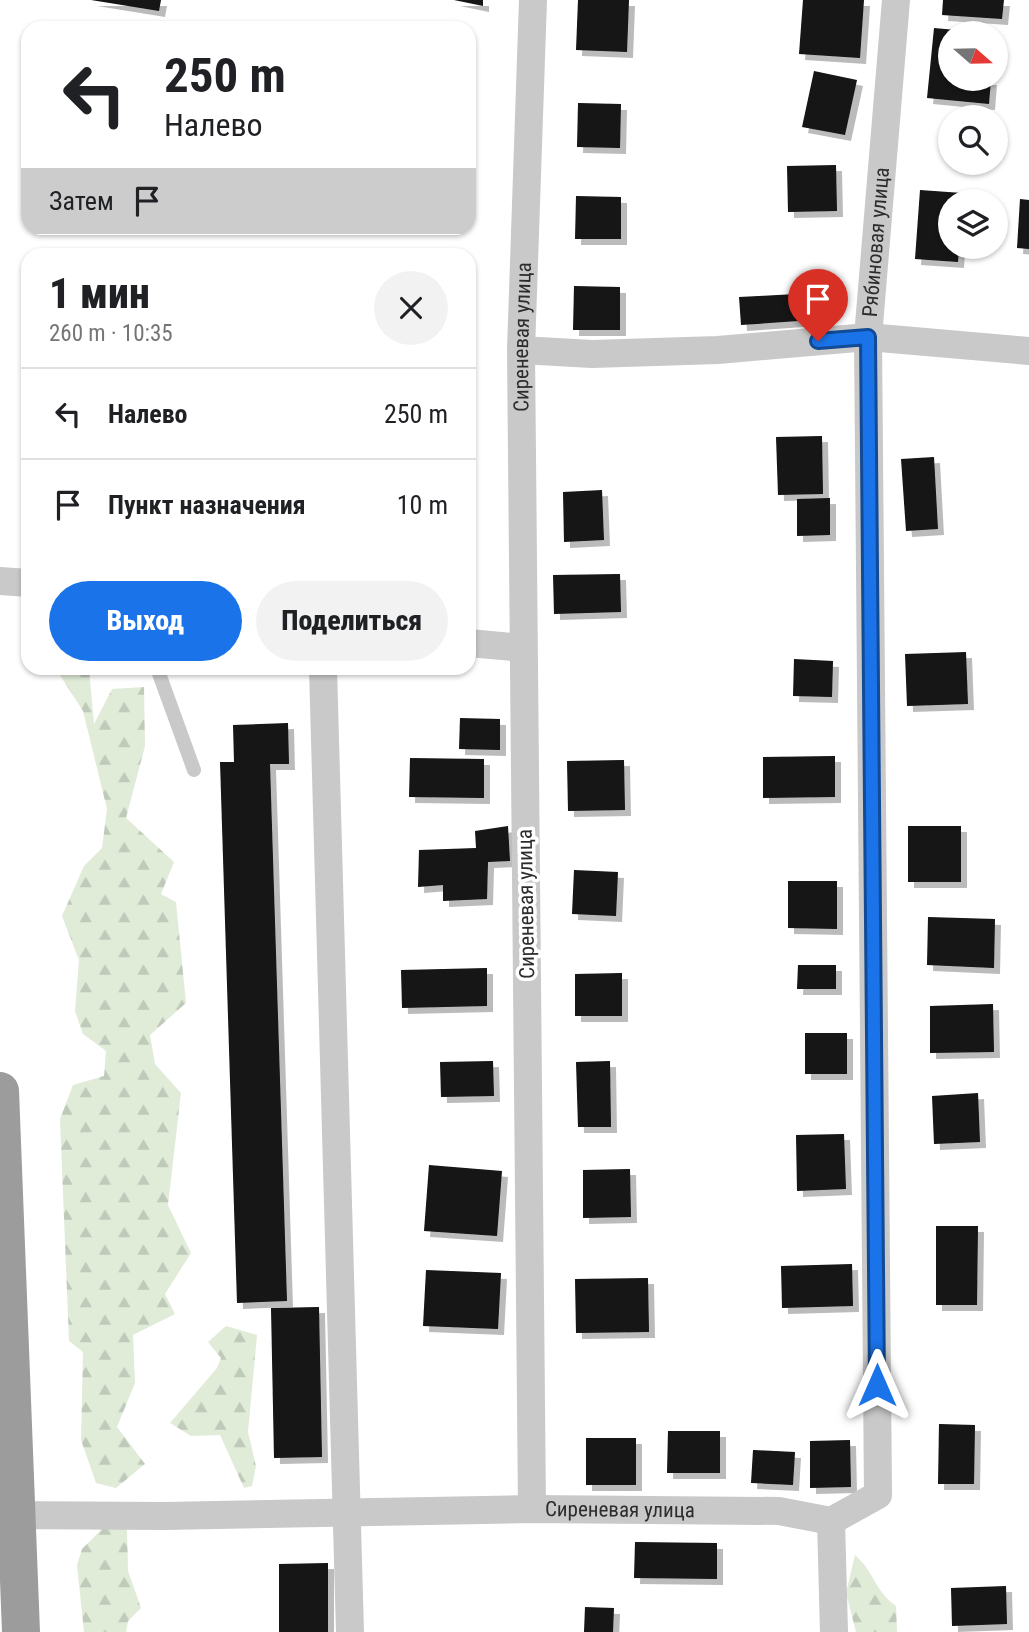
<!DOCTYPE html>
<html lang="ru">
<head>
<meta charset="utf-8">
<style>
	:root { --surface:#fff; --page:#f2f2f2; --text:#202124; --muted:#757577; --line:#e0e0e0; --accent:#1a73e8 }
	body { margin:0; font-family:"Roboto Condensed",sans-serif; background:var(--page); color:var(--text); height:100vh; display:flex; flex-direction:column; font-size:26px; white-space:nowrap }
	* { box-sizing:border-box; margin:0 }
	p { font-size:23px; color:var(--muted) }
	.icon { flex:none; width:38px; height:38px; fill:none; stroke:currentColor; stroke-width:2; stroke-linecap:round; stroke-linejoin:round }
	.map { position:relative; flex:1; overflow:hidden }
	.drawer { position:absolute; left:21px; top:248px; width:455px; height:427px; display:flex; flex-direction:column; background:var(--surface); border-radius:21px; box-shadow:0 2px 5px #0004 }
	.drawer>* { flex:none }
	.banner { position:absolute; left:21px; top:21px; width:455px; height:214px; border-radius:21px; box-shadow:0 2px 5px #0004; background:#fff; color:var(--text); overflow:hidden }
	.needle { width:46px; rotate:110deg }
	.tools { position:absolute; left:938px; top:21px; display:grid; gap:14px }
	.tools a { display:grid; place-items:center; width:70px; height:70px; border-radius:50%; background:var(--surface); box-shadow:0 2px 5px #0004; font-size:35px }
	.pin { position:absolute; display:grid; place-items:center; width:60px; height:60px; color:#fff; margin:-72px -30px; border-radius:50% 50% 50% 0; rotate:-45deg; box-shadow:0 0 7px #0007 }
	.pin .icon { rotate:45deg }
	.me { position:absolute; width:77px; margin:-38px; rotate:0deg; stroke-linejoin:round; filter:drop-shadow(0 0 5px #0008) }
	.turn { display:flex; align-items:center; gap:24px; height:147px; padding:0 28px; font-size:32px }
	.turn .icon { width:91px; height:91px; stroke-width:2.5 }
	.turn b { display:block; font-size:49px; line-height:60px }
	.then { display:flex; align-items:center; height:66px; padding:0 28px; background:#0003; gap:14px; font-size:26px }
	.round { display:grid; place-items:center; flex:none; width:74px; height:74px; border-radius:37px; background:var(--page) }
	.summary { display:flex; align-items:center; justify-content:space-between; height:119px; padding:0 28px }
	h1 { font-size:42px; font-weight:800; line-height:52px }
	.cta { display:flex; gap:14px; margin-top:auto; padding:14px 28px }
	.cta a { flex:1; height:80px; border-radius:42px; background:var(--accent); color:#fff; font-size:28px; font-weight:800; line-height:80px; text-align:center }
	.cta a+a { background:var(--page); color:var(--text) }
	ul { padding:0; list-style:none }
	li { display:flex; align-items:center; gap:21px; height:91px; padding:0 28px; border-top:2px solid var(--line) }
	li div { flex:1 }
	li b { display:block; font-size:26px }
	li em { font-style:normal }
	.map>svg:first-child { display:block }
	.forest { fill:url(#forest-firs) }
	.building { fill:#131313; filter:url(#shadow) }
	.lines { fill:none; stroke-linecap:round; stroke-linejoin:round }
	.service { stroke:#c9c9c9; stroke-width:14 }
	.minor { stroke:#c9c9c9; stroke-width:28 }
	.trunk { stroke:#9c9c9c; stroke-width:38 }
	.route-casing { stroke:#114b97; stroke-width:18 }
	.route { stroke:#1a73e8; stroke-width:12 }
	.labels { text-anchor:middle; stroke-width:7; stroke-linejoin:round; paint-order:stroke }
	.street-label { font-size:21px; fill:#2c2c2c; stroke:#fff }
</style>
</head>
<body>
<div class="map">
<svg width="1029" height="1632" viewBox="0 0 1029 1632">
	<defs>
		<pattern id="forest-firs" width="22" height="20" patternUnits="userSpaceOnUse" patternTransform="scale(1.75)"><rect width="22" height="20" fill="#e0ebd8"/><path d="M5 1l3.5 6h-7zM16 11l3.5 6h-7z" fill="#c0caba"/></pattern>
		<filter id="shadow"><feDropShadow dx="6" dy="6" stdDeviation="0" flood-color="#0004"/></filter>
	</defs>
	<rect width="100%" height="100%" fill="#fff"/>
	<path class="forest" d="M56,669H89L94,724L112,689L144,687L145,746L126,818L174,862L161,894L176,902L186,1003L150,1035L155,1064L181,1093L168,1205L191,1253L165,1294L175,1314L133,1335L135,1383L117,1427L145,1464L116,1488L96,1483L81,1440L83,1352L69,1341L60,1119L73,1085L104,1076L106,1051L83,1034L75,1011L79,960L62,916L84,866L102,848L107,809L83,711Z
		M226,1326L257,1335L248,1432L256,1466L252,1486L244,1488L220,1435L191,1436L170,1423L217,1368L221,1358L208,1342Z
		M108,1523L127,1528L128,1571L141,1608L128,1621L126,1632H84L77,1565L82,1549Z
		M855,1555C875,1573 874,1590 896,1606L897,1632H856L846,1593Z"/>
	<path class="building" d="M91,0H161L159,11Z
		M454,0H483V6Z
		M578,0H629L627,52L576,50Z
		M803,0H864L860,58L799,54Z
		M943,0H1004L1002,19L942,15Z
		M934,28L967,31L950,33V79H991L989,104L927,98Z
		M814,71L857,80L845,135L802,127Z
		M578,103L621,104L620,148L577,147Z
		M836,165L837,211L788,212L787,166Z
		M920,190L962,193V201H950V247H959L958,262L915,259Z
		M576,196L621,197V239H575Z
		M1020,199L1029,200V249L1017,248Z
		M574,286L620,287V330H573Z
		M796,294L798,321L741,325L739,297Z
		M822,436L823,494L778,495L776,437Z
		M934,457L938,529L906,531L901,459Z
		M602,490L604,540L564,542L563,492Z
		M830,498V535L797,536V499Z
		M620,574L621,612L554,614L553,575Z
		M966,652L968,704L907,706L905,654Z
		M794,659L833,661L832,697L793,696Z
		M460,718L500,719V750L459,749Z
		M288,723L289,764H270L287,1301L237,1303L220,762H234L233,725Z
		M835,756V797L763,798V757Z
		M410,758L484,759V798L409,797Z
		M624,760L625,810L568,811L567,761Z
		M508,826L510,861L488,862L487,899L443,901V885L418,887L419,850L476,848L475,831Z
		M908,826H961V882H908Z
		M574,870L618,872L616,916L572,914Z
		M788,881H837V929L788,928Z
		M928,917L995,919L994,968L927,965Z
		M798,965H836V989H797Z
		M487,968V1006L402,1008L401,970Z
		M622,973V1016H575V974Z
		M993,1004L994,1052L930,1053V1006Z
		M805,1033H847V1074H805Z
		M493,1061L494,1096L441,1097L440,1062Z
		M610,1061L611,1127H578L576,1062Z
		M978,1093L980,1142L934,1144L932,1096Z
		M844,1134L846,1189L797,1191L796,1135Z
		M429,1165L502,1171L497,1236L424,1231Z
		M630,1169L631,1217L583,1218V1170Z
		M936,1226H978L977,1305H936Z
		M852,1264L853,1306L782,1308L781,1266Z
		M426,1270L501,1273L498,1329L423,1326Z
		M648,1278L649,1332L576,1333L575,1279Z
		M319,1307L322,1457L274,1458L271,1308Z
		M939,1424L975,1425L974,1484H938Z
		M668,1431H720V1473H667Z
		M586,1438H636V1485H586Z
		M850,1440L851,1487L810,1488V1441Z
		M753,1450L795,1452L793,1485L751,1483Z
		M635,1542L717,1543V1579L634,1578Z
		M328,1563V1632H279V1564Z
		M1006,1586L1007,1624L952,1626L951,1588Z
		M585,1607L614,1608L613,1632H584Z"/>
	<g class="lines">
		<path class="service" d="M157,668L194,770"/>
		<g class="minor">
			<path d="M521,350L592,354L718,350L868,337L1029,351"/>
			<path d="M0,581L28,583"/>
			<path d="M469,643L523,648"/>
			<path d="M323,668L350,1632"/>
			<path id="s1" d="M532,1509L521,350L533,0"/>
			<path id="s2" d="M0,1515L165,1516L532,1509L779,1511L831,1521"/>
			<path id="s3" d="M831,1521L878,1495L868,337L896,0"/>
			<path d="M831,1521L834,1632"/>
		</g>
		<path class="trunk" d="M0,1091L21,1632"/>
	</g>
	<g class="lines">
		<g class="route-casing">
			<path id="route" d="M818,341L868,337L877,1385"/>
		</g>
		<use href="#route" class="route"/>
	</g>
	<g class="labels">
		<g class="street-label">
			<text dy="7" stroke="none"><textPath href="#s3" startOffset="1307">Рябиновая улица</textPath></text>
			<text dy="7" stroke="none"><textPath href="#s1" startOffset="1172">Сиреневая улица</textPath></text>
			<text transform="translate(526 904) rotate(-91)" y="7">Сиреневая улица</text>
			<text dy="7" stroke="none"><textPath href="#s2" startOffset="620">Сиреневая улица</textPath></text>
		</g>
	</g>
</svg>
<div class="tools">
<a><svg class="needle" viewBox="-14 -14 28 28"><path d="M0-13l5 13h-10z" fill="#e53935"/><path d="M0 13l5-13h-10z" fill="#757577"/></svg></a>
<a><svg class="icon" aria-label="search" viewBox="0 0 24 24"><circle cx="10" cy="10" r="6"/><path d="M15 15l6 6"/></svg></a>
<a><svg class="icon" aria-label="layers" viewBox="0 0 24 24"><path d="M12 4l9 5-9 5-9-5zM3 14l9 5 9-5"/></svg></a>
</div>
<div class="pin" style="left:818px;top:341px;background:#d93025"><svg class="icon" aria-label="arrive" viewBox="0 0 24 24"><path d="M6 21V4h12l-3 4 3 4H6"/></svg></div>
<svg class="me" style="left:877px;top:1385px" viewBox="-20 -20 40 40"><path d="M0-17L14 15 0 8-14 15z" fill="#1a73e8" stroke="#fff" stroke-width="4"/></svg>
<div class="banner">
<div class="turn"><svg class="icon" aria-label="left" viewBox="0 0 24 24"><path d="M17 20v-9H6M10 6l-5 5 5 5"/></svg><div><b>250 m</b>Налево</div></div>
<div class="then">Затем<svg class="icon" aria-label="arrive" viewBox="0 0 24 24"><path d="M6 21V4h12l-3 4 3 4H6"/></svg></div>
</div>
<section class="drawer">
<div class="summary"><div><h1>1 мин</h1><p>260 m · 10:35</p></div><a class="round"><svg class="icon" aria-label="close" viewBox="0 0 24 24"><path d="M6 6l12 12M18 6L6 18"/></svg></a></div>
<ul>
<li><svg class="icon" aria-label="left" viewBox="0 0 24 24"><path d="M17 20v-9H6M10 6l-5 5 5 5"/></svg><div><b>Налево</b></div><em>250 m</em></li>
<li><svg class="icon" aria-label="arrive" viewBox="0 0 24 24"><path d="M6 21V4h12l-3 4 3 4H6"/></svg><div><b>Пункт назначения</b></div><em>10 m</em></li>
</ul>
<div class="cta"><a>Выход</a><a>Поделиться</a></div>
</section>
</div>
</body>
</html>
